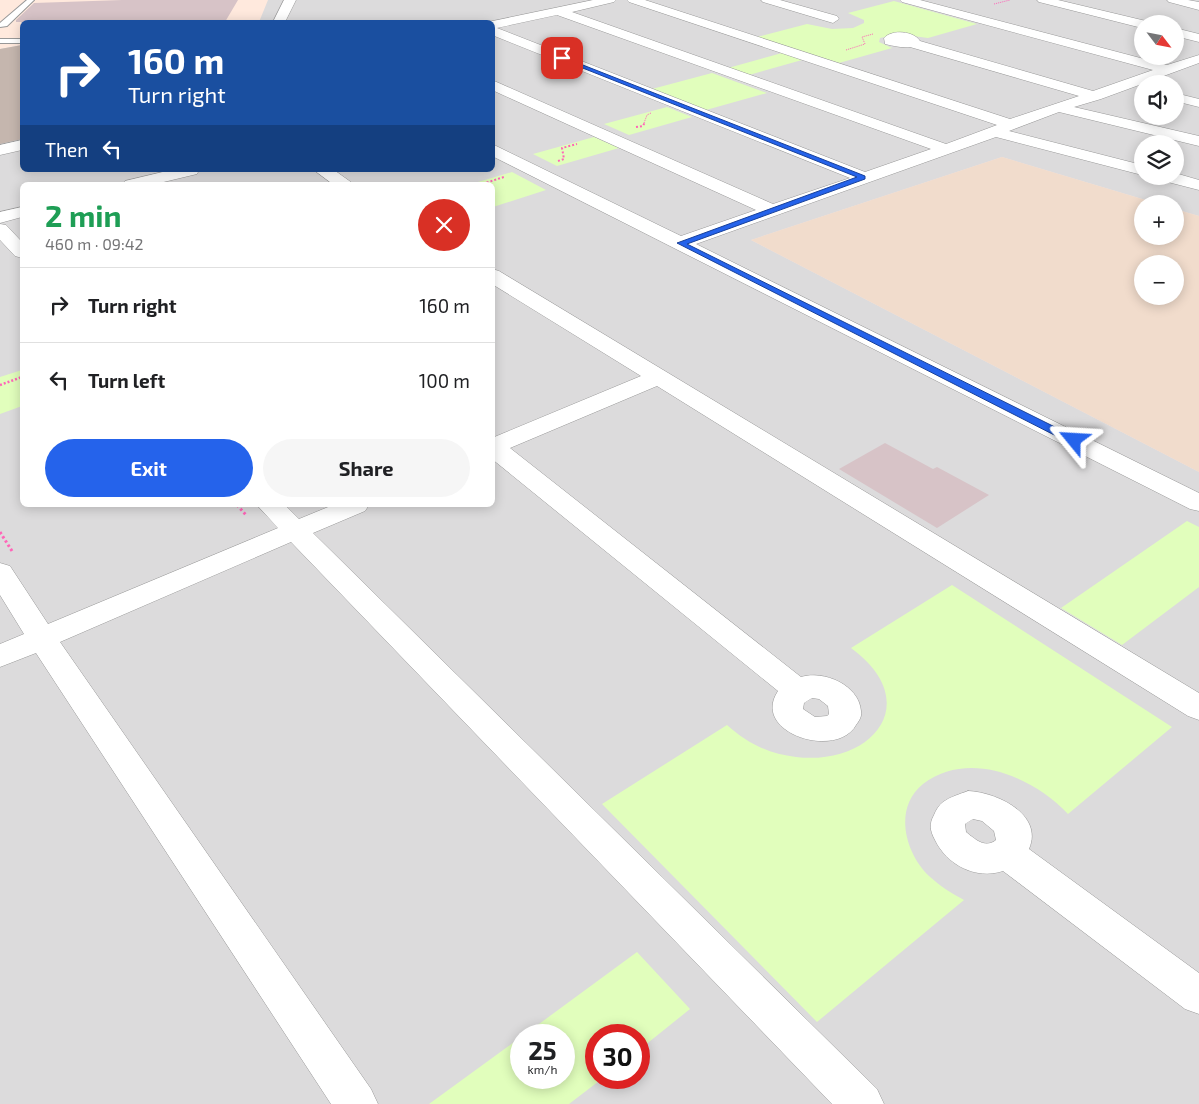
<!DOCTYPE html>
<html lang="en">
<head>
<meta charset="utf-8">
<style>
	:root { --surface:#fff; --page:#f6f6f6; --text:#202124; --muted:#757577; --line:#e0e0e0; --accent:#2563eb }
	body { margin:0; font-family:"Exo 2",sans-serif; background:var(--page); color:var(--text); height:100vh; display:flex; flex-direction:column; font-size:19px; white-space:nowrap }
	* { box-sizing:border-box; margin:0 }
	p { font-size:16px; color:var(--muted) }
	.icon { flex:none; width:28px; height:28px; fill:none; stroke:currentColor; stroke-width:2; stroke-linecap:round; stroke-linejoin:round }
	.map { position:relative; flex:1; overflow:hidden }
	.details { position:absolute; left:20px; top:182px; width:475px; height:325px; display:flex; flex-direction:column; background:var(--surface); border-radius:8px; box-shadow:0 2px 12px #0003 }
	.details>* { flex:none }
	.top-card { position:absolute; left:20px; top:20px; width:475px; height:152px; border-radius:8px; box-shadow:0 2px 12px #0003; background:#1a4fa0; color:#fff; overflow:hidden }
	.needle { width:32px; rotate:122deg }
	.tools { position:absolute; left:1134px; top:15px; display:grid; gap:10px }
	.tools a { display:grid; place-items:center; width:50px; height:50px; border-radius:50%; background:var(--surface); box-shadow:0 2px 12px #0003; font-size:25px }
	.speed { position:absolute; left:510px; top:1024px; display:flex; gap:10px; font-size:25px; font-weight:700; text-align:center }
	.speed>* { display:grid; place-content:center; width:65px; height:65px; border-radius:50%; background:var(--surface); box-shadow:0 2px 12px #0003; line-height:1 }
	.speed small { font-size:12px; font-weight:400 }
	.speed .limit { border:8px solid #d22; background:#fff; color:#111 }
	.pin { position:absolute; display:grid; place-items:center; width:42px; height:42px; color:#fff; margin:-21px; border-radius:10px; box-shadow:0 2px 8px #0006 }
	.me { position:absolute; width:55px; margin:-28px; rotate:297deg; stroke-linejoin:round; filter:drop-shadow(0 0 4px #0008) }
	.turn { display:flex; align-items:center; gap:18px; height:105px; padding:0 25px; font-size:22px }
	.turn .icon { width:65px; height:65px; stroke-width:2.5 }
	.turn b { display:block; font-size:35px; line-height:42px }
	.then { display:flex; align-items:center; height:48px; padding:0 25px; background:#0003; gap:10px; font-size:19px }
	.round { display:grid; place-items:center; flex:none; width:52px; height:52px; border-radius:26px; background:var(--page) }
	.headline { display:flex; align-items:center; justify-content:space-between; height:85px; padding:0 25px }
	h1 { font-size:30px; font-weight:700; line-height:38px; color:#1e9e55 }
	.button { display:flex; gap:10px; margin-top:auto; padding:10px 25px }
	.button a { flex:1; height:58px; border-radius:30px; background:var(--accent); color:#fff; font-size:20px; font-weight:700; line-height:58px; text-align:center }
	.button a+a { background:var(--page); color:var(--text) }
	ul { padding:0; list-style:none }
	li { display:flex; align-items:center; gap:15px; height:75px; padding:0 25px; border-top:1px solid var(--line) }
	li div { flex:1 }
	li b { display:block; font-size:19px }
	li em { font-style:normal }
	.map>svg:first-child { display:block }
	.residential { fill:#dcdbdc; fill-rule:evenodd }
	.education { fill:#ffe9dd }
	.construction { fill:#c5b6ae }
	.farmland { fill:#f1dccc; fill-rule:evenodd }
	.park { fill:#e1febc }
	.building { fill:#d7c3c7 }
	.lines { fill:none; stroke-linecap:round; stroke-linejoin:round }
	.lane-casing { stroke:#989898; stroke-width:2 }
	.street-casing { stroke:#989898; stroke-width:1 }
	.path-far3 { stroke:#ff65b8; stroke-width:1; stroke-dasharray:1 1; stroke-linecap:butt }
	.path-far2 { stroke:#ff65b8; stroke-width:2; stroke-dasharray:2 2; stroke-linecap:butt }
	.path-far1 { stroke:#ff65b8; stroke-width:2.5; stroke-dasharray:2 2; stroke-linecap:butt }
	.path { stroke:#ff65b8; stroke-width:3; stroke-dasharray:2.5 2.5; stroke-linecap:butt }
	.lane { fill:#fff; fill-rule:evenodd }
	.street { fill:#fff; fill-rule:evenodd }
	.route { fill:#2563eb; stroke:#184099 }
</style>
</head>
<body>
<div class="map">
<svg width="1199" height="1104" viewBox="0 0 1199 1104">
	<rect width="100%" height="100%" fill="#f0e3e3"/>
	<path class="residential" d="M0,0H1199V216L1175,209V204H1159L1002,157L751,240L1199,472V1104H0ZM22,22H492V170H22ZM1142,24H1175V56H1142ZM1142,84H1175V116H1142ZM1142,144H1175V176H1142ZM22,185H492V505H22ZM521,1035H564V1078H521ZM596,1035H639V1078H596Z"/>
	<path class="education" d="M0,0H268L259,22H22V45L0,49Z"/>
	<path class="construction" d="M22,45V139L0,144V49Z"/>
	<path class="farmland" d="M1002,157L1159,204H1142V236H1175V209L1199,216V472L751,240ZM1142,264H1175V296H1142Z"/>
	<path class="park" d="M894,1L977,24L928,38L898,34L880,38L879,42L892,48L839,63L757,37L807,24L832,29L853,28L864,23V20L848,13Z
		M782,53L802,60L749,75L728,68Z
		M712,73L767,93L706,110L652,89Z
		M667,107L692,117L629,135L604,124Z
		M594,137L619,148L557,166L533,154Z
		M512,172L546,190L493,207L492,185H468Z
		M22,370V406L0,414V377Z
		M1187,521L1199,527V587L1122,645L1061,608Z
		M952,585L1172,727L1068,814C1033,777 969,749 923,784C893,808 905,853 929,876C940,886 951,893 964,900L817,1022L602,804L727,725C747,743 769,754 796,757C871,766 926,703 851,648Z
		M637,952L690,1009L639,1050V1035H596V1078H603L569,1104H429L521,1037V1078H564V1035H524Z"/>
	<path class="building" d="M122,0H238L225,22H16V20L34,3Z
		M885,443L933,469L937,467L989,495L937,528L839,469Z"/>
	<g class="lines">
		<g class="lane-casing">
			<path id="lane" d="M27,0H34L7,26L0,27V23Z
				M0,39H22V43H0Z"/>
		</g>
		<g class="street-casing">
			<path id="street" d="M284,0H296L285,22H273Z
				M593,0H616L614,2L572,12L946,144L997,125L629,2L627,0H645L1010,119L1079,96L910,47C902,48 894,46 885,44L884,38C892,29 914,31 920,41L1093,91L1153,70L902,2L900,0H920L1167,65L1199,55V63L1101,99L1074,107L1199,136V146L1059,112L1009,131L1142,165V175L996,137L696,244L1199,493V511L1190,509L492,156V144L681,236L756,210L492,90V80L773,204L850,178L492,35V22H488ZM557,15L931,149L865,172L497,28Z
				M761,0H780L837,16L839,19L833,23L763,2Z
				M1037,0H1058L1146,21L1148,24H1142V28L1039,2Z
				M1167,0H1188L1199,2V10L1169,2Z
				M1175,28L1199,34V42L1175,36Z
				M1175,93L1199,99V107L1175,101Z
				M22,140V150L0,155V145Z
				M171,170H199L197,174L151,185H122L125,181Z
				M314,170H334L355,185H334Z
				M1175,173L1199,180V190L1160,180L1158,176H1175Z
				M22,207V217L0,223V212Z
				M0,224L6,225L22,242V258L15,256L0,240Z
				M492,269L499,271L1199,693V720L1188,716L657,386L510,448L801,677C824,670 859,685 861,711C862,717 859,721 856,725C837,760 750,733 778,691L492,459V438L641,376L492,284ZM812,698L819,699L828,706L829,714L827,716L815,717L803,709L804,703Z
				M257,505H285L299,519L333,505H369L365,511L313,533L877,1089L884,1104H832L291,542L60,642L371,1089L378,1104H331L36,653L0,667V644L24,634L0,595V563L10,566L48,624L278,528Z
				M968,791C996,792 1044,814 1029,849L1199,973V1014L1185,1009L1003,871C976,880 947,865 935,840C930,831 929,824 934,815C936,810 939,805 943,802C950,797 960,794 968,791ZM973,819L982,821L994,831L996,840C985,849 975,839 966,832L965,824Z"/>
		</g>
		<path class="path-far3" d="M994,4L1010,0
			M846,50L865,44L862,37L873,34
			M644,123L647,115L651,113"/>
		<path class="path-far2" d="M636,127L643,126L645,122
			M558,161L564,159L562,148L577,144
			M479,185L504,177"/>
		<path class="path-far1" d="M0,385L22,377"/>
		<path class="path" d="M237,505L246,515
			M0,532L12,551"/>
		<use href="#lane" class="lane"/>
		<use href="#street" class="street"/>
	</g>
	<path class="route" d="M560,56L865,176V179L687,244L1077,438V443H1070L677,243L857,177L560,59Z"/>
</svg>
<div class="tools">
<a><svg class="needle" viewBox="-14 -14 28 28"><path d="M0-13l5 13h-10z" fill="#e53935"/><path d="M0 13l5-13h-10z" fill="#757577"/></svg></a>
<a><svg class="icon" aria-label="sound" viewBox="0 0 24 24"><path d="M4 9h4l5-4v14l-5-4H4zM17 9q2 3 0 6"/></svg></a>
<a><svg class="icon" aria-label="layers" viewBox="0 0 24 24"><path d="M12 4l9 5-9 5-9-5zM3 14l9 5 9-5"/></svg></a>
<a>+</a>
<a>−</a>
</div>
<div class="speed"><div>25<small>km/h</small></div><div class="limit">30</div></div>
<div class="pin" style="left:562px;top:58px;background:#d93025"><svg class="icon" aria-label="arrive" viewBox="0 0 24 24"><path d="M6 21V4h12l-3 4 3 4H6"/></svg></div>
<svg class="me" style="left:1074px;top:440px" viewBox="-20 -20 40 40"><path d="M0-17L14 15 0 8-14 15z" fill="#2563eb" stroke="#fff" stroke-width="4"/></svg>
<div class="top-card">
<div class="turn"><svg class="icon" aria-label="right" viewBox="0 0 24 24"><path d="M7 20v-9h11M14 6l5 5-5 5"/></svg><div><b>160 m</b>Turn right</div></div>
<div class="then">Then<svg class="icon" aria-label="left" viewBox="0 0 24 24"><path d="M17 20v-9H6M10 6l-5 5 5 5"/></svg></div>
</div>
<section class="details">
<div class="headline"><div><h1>2 min</h1><p>460 m · 09:42</p></div><a class="round" style="background:#d93025;color:#fff"><svg class="icon" aria-label="close" viewBox="0 0 24 24"><path d="M6 6l12 12M18 6L6 18"/></svg></a></div>
<ul>
<li><svg class="icon" aria-label="right" viewBox="0 0 24 24"><path d="M7 20v-9h11M14 6l5 5-5 5"/></svg><div><b>Turn right</b></div><em>160 m</em></li>
<li><svg class="icon" aria-label="left" viewBox="0 0 24 24"><path d="M17 20v-9H6M10 6l-5 5 5 5"/></svg><div><b>Turn left</b></div><em>100 m</em></li>
</ul>
<div class="button"><a>Exit</a><a>Share</a></div>
</section>
</div>
</body>
</html>
